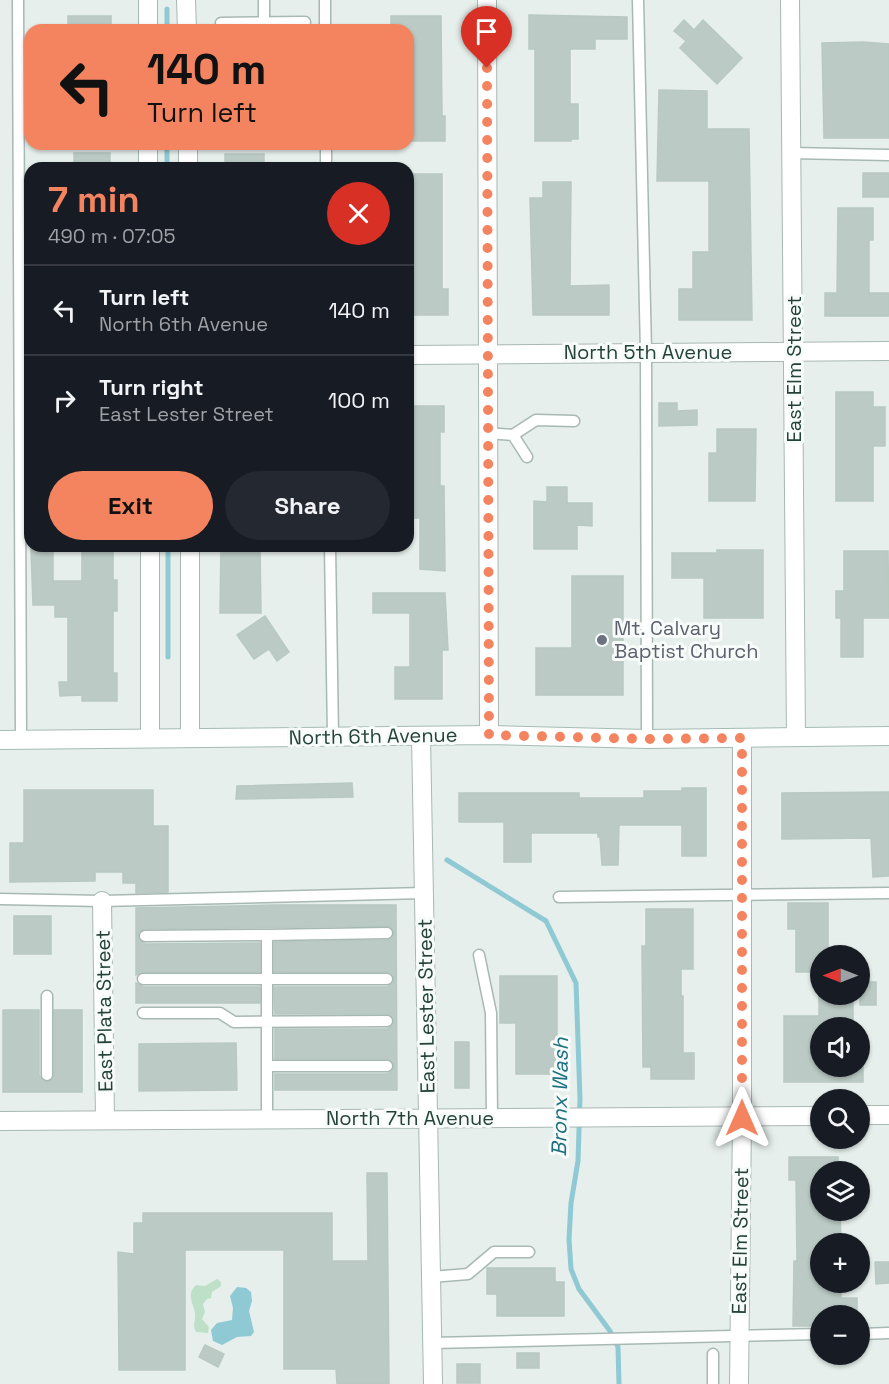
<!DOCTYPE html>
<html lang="en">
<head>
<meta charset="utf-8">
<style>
	:root { --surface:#171b24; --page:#242831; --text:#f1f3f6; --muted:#9ea1a6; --line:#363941; --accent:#f4845f }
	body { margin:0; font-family:"Space Grotesk",sans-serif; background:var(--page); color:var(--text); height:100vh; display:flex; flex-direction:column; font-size:22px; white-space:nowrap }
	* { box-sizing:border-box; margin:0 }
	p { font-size:20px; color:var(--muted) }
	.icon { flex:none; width:33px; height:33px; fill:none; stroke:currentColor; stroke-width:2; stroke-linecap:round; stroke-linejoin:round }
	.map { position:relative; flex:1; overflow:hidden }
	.panel { position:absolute; left:24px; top:162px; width:390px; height:390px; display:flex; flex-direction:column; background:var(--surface); border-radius:18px; box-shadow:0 2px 4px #0004 }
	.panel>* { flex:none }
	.top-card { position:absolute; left:24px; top:24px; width:390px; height:126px; border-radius:18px; box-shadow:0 2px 4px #0004; background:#f4845f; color:#111; overflow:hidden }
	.needle { width:39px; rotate:270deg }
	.fabs { position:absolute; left:810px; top:945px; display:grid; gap:12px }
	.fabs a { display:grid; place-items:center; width:60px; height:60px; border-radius:50%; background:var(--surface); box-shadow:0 2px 4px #0004; font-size:30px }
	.pin { position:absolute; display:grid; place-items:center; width:51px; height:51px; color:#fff; margin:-62px -26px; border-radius:50% 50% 50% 0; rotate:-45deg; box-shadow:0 0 6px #0007 }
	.pin .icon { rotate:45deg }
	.me { position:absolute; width:66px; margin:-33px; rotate:0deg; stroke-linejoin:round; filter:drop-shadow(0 0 4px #0008) }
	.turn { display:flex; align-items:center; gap:21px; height:126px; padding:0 24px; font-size:27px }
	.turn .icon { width:78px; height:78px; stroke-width:2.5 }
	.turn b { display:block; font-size:42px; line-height:51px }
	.round { display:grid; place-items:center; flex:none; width:63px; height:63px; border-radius:32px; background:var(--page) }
	.headline { display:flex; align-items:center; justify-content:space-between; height:102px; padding:0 24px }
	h1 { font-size:36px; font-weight:700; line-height:45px; color:var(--accent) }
	.cta { display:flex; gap:12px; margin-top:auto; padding:12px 24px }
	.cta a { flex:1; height:69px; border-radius:36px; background:var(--accent); color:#111; font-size:24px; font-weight:700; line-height:69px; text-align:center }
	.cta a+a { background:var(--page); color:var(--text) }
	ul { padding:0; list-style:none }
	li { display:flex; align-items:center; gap:18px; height:90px; padding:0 24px; border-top:2px solid var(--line) }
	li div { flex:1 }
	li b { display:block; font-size:22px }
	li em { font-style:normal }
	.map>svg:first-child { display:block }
	.green { fill:#bfe0c8 }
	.water { fill:#8ec9d4 }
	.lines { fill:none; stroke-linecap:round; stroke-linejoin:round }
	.stream { stroke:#8ec9d4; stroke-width:5 }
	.building { fill:#bbcac4; stroke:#b8c9c2; stroke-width:1.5 }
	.lane-casing { stroke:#a8b8b2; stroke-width:13 }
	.street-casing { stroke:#a8b8b2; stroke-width:20 }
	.secondary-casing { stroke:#a4bbb3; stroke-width:20 }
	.lane { stroke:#fff; stroke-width:10 }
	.street { stroke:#fff; stroke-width:18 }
	.secondary { stroke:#fff; stroke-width:18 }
	.route { stroke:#f4845f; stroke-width:10; stroke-dasharray:0 18 }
	.worship-dot { fill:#6b7280; stroke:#f7fbf9; stroke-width:2 }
	.labels { text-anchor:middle; stroke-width:6; stroke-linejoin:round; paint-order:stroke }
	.street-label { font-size:20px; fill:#24423a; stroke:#f7fbf9 }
	.worship-label { font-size:20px; fill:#5b616d; stroke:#f7fbf9; text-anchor:start }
	.water-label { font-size:21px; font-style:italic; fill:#1c6f80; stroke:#f7fbf9 }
</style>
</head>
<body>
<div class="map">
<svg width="889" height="1384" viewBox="0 0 889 1384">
	<rect width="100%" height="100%" fill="#e6efeb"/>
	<path class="green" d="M217,1279L221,1282V1286L212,1292L211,1298L207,1299L203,1304L205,1312L202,1319L209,1327L208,1333L196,1332C192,1325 196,1320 195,1313C193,1302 186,1294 196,1285L205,1286Z"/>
	<path class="water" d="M237,1287L246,1288L251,1292L252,1301L249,1311L254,1332L251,1336L237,1337L222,1345L213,1341L211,1330L217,1323L232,1320L233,1308L230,1296Z"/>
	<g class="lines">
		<path class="stream" d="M167,9V30
			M167,144V168
			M168,546V657
			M447,860L546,921L576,983L580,1099L578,1161L571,1203L569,1239L571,1269L579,1289L610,1331L618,1347L619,1384"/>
	</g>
	<path class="building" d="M529,15L627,17V39H595V49H570V104H578V139H571V141H535V49H529Z
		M68,16H111V30H68Z
		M391,16H441L442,116H445V141H408V30H391Z
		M684,20L694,30L703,20L742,58L717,84L680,48L686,41L674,31Z
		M863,42L889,44V138H824L822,43Z
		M659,90L707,91V129H749L752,320H679V289H693V252H709V181H657Z
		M74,153H110V168H74Z
		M225,154H264V168H225Z
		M863,173H889V197H863Z
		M408,174H442V289H448V315H411V272H408Z
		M543,182H571L570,286L609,285V315H533L530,198H543Z
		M838,208H873V240H869V293H889V316H825V293H837Z
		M836,392H873V407H885V446H873V501H836Z
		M659,403H677V411L697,410V425L659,426Z
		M408,406H444V432H440V486H444L445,571L420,569V518H408Z
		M717,429H756L755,501H709V453H717Z
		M547,487H567V503H592V526L577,525V549H534V501L547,502Z
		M82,546H113V580H117V611H113V673H117V701H82V695L60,696L59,682H68V617H55V605H33L31,549H53V581H82Z
		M221,546H260L261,613H220Z
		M717,550H763V618H704V578H672V553H717Z
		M844,551H888L889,618H863V657H841V618H836V591H844Z
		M572,576H623V695H536V648H572Z
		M373,593H445L448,650H442V699H395V667H410V613H373Z
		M265,616L289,652L277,661L269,649L254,659L237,635Z
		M352,783L353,797L236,799L237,786Z
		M682,788H706V856H682V825H619L618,865H602L600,837H598V833H531V862H504V822H459V793H579V798H644V791H682Z
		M24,790H153V826H168V892L136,893V883H123V872H95V881L10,882V843H24Z
		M889,792V876L873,877L871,838L782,839V793Z
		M788,903H828V956H820V972H796V929H788Z
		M275,905H396L397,1090H275V1074H387L391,1072L394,1067L393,1062L387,1059H275V1029H387L393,1025L394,1020L391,1015L387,1014H275L274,987H387L393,983L394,978L391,973L387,972H274V942L387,940L391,939L394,933L390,926L144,929L139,932L138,937L141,942L145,944L260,943V972H143L136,975V908Z
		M646,909H693V969H681V996H683V1053H694V1079H651V1067H643L642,946H646Z
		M14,916H51V954H14Z
		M500,976H557V1074H516V1023H500Z
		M860,982H876V1005H860Z
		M136,983L143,987H260V1003H136Z
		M819,994H853V1028H820V1066H863V1082H784V1016H819Z
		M3,1010H39V1075L43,1081L48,1082L53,1079L54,1075V1010H82V1092H3Z
		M455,1042H469V1088H455Z
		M236,1043L237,1090L139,1091V1044Z
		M789,1157H838V1172H820V1210H840L841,1244H820V1282H841V1298H857V1316H820V1326H793L794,1261H797L796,1180H789Z
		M367,1173H387L389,1384H337L336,1369H284V1250H185V1370H119L118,1252L134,1254V1223H143V1213H332V1261H368Z
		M875,1262H889V1283L876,1284Z
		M487,1268H555V1282H564V1316H497V1294H487Z
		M205,1345L224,1354L218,1367L199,1357Z
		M517,1353H539V1368H517Z
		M457,1364H480V1383H457Z"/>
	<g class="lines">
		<g class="lane-casing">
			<path id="lane" d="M18,0L21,740
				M264,0V22
				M325,0V30
				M638,0L646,352L647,739
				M221,23L305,22
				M326,144V168
				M791,153L889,155
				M487,433L513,435L527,457
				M513,435L536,420L574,421
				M330,546L333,736
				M559,897L889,893
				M0,899L102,901L424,893
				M267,935L387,933
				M145,936L267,935V1119
				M479,955L491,1013L492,1118
				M143,979H387
				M47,996V1075
				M143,1013H220L234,1022L387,1021
				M267,1066H387
				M431,1277L468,1274L494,1252H529
				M860,1334L889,1333
				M432,1343L820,1334
				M713,1354V1384"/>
		</g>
		<g class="street-casing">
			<path id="street" d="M148,0V30
				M186,0L187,30
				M487,0L489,735
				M790,0L796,737
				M148,144V168
				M188,144V168
				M408,355L889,351
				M150,546V738
				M190,546V738
				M421,736L433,1384
				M102,901L105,1120
				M860,1115H889
				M0,1121L820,1116
				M739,1384L742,1118V738"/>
		</g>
		<g class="secondary-casing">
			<path id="secondary" d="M0,740L489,735L647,739L889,736"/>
		</g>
		<use href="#lane" class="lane"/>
		<use href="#street" class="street"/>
		<use href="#secondary" class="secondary"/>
	</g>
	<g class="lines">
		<path class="route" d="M487,68L489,735L647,739L742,738V1118"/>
	</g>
	<circle class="worship-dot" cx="602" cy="640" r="6"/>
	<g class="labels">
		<g class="street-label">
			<text x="648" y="359">North 5th Avenue</text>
			<text transform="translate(794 369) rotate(-90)" y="7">East Elm Street</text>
			<text transform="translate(373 736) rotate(-1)" y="7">North 6th Avenue</text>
			<text transform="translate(426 1006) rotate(-91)" y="7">East Lester Street</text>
			<text transform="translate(104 1011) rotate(-91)" y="7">East Plata Street</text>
			<text x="410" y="1125">North 7th Avenue</text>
			<text transform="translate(740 1241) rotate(-89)" y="7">East Elm Street</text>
		</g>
		<g class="worship-label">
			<text x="614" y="635">Mt. Calvary<tspan x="614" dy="23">Baptist Church</tspan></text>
		</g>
		<g class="water-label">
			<text transform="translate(560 1097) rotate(-89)" y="7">Bronx Wash</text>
		</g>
	</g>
</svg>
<div class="fabs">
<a><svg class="needle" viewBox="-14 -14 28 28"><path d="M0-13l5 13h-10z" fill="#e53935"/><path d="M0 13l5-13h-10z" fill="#9ea1a6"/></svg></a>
<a><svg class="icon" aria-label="sound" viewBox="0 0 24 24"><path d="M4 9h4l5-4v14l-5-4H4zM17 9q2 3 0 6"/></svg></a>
<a><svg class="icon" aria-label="search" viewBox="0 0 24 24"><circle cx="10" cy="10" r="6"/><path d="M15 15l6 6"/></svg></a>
<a><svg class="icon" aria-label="layers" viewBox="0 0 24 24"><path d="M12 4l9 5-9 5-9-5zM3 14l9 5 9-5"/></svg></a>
<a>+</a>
<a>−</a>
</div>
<div class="pin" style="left:487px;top:68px;background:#d93025"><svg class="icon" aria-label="arrive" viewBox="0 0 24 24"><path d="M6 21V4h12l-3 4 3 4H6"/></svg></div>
<svg class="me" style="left:742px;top:1118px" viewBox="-20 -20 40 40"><path d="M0-17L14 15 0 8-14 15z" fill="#f4845f" stroke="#fff" stroke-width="4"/></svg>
<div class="top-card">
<div class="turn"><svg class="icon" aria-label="left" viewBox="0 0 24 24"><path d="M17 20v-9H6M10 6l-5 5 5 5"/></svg><div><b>140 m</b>Turn left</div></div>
</div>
<section class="panel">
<div class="headline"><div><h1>7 min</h1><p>490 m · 07:05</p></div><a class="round" style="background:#d93025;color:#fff"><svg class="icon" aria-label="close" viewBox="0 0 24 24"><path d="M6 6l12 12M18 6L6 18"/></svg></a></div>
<ul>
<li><svg class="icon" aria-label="left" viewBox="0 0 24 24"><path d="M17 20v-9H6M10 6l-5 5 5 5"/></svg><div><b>Turn left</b><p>North 6th Avenue</p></div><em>140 m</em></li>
<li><svg class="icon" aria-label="right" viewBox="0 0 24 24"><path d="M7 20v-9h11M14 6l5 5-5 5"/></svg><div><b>Turn right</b><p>East Lester Street</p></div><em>100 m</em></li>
</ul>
<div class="cta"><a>Exit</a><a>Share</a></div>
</section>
</div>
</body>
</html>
